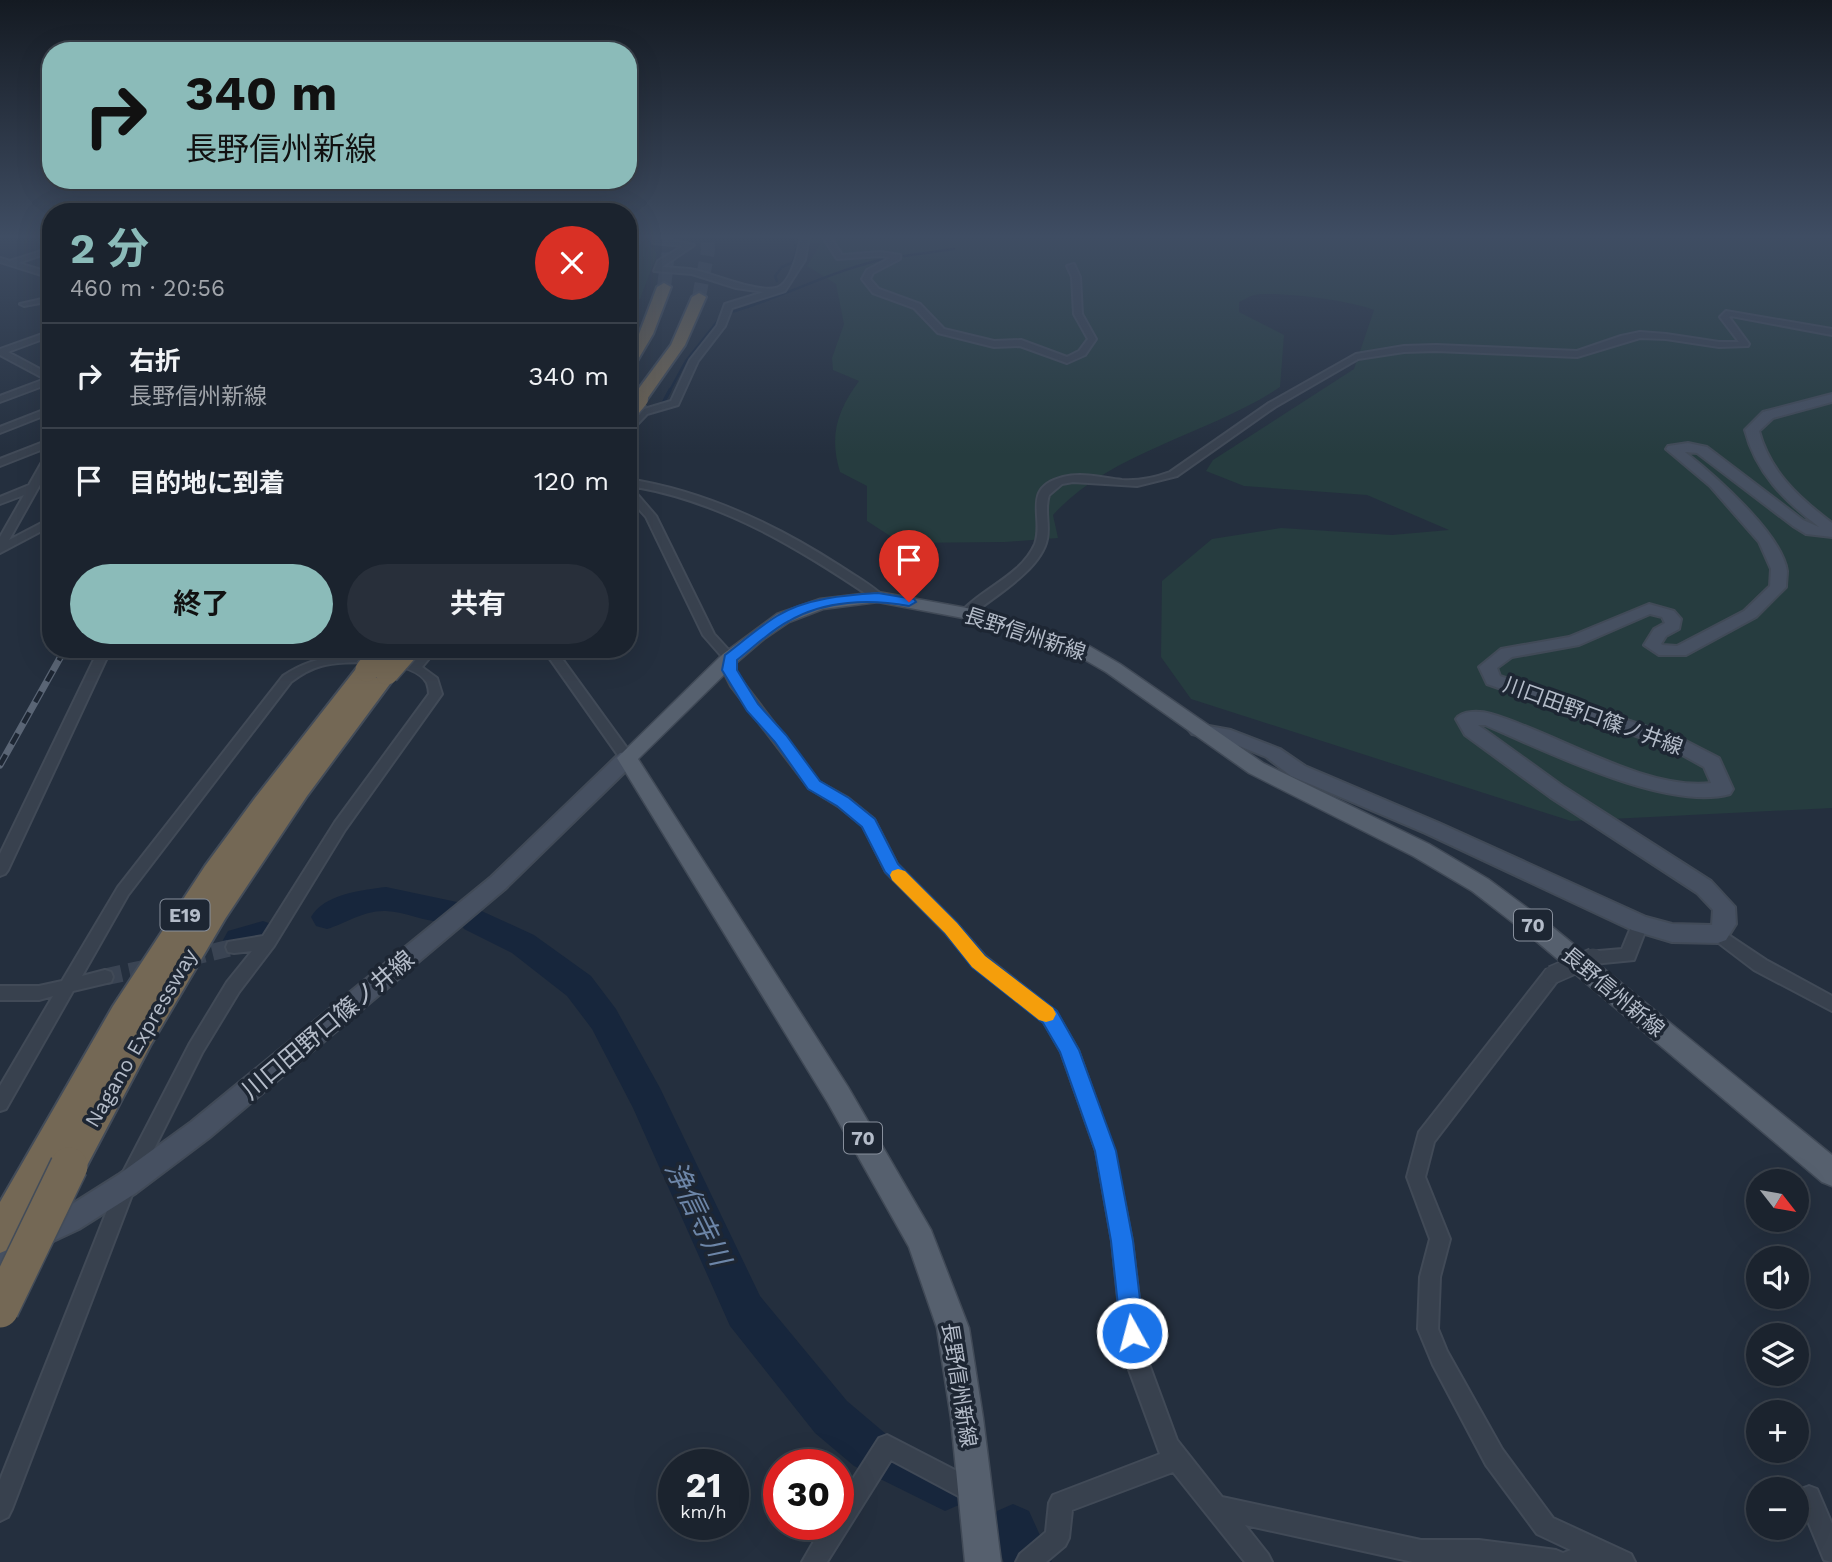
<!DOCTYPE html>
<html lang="ja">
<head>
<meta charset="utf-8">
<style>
	:root { --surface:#1b232e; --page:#282f3a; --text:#f1f3f6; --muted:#a0a4aa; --line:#39404a; --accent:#8bbbb9 }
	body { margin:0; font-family:"Work Sans","Noto Sans JP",sans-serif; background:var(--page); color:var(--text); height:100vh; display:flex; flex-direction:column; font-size:26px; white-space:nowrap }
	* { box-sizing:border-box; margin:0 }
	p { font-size:23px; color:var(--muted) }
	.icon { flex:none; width:38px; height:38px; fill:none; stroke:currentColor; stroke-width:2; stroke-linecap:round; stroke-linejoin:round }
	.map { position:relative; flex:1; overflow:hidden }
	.side { position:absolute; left:42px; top:203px; width:595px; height:455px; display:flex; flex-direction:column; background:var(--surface); border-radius:28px; box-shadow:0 7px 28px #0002,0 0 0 2px var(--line) }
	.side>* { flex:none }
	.banner { position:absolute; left:42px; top:42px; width:595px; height:147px; border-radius:28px; box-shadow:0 7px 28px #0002,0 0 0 2px var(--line); background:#8bbbb9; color:#111; overflow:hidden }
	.needle { width:46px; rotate:121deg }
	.controls { position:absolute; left:1746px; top:1169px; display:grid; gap:14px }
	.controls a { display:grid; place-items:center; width:63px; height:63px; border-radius:50%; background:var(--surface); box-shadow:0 7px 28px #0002,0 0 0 2px var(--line); font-size:35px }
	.speed { position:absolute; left:658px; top:1449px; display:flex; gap:14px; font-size:35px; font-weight:700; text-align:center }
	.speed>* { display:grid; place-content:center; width:91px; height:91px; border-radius:50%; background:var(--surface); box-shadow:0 7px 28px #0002,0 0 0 2px var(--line); line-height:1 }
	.speed small { font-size:18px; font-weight:400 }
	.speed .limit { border:10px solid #d22; background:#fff; color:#111 }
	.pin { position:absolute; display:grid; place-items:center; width:60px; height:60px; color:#fff; margin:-72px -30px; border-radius:50% 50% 50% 0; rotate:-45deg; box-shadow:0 0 7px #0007 }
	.pin .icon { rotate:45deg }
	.me { position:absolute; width:77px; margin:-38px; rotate:353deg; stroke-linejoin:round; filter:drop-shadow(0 0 5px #0008) }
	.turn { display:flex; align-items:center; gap:24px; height:147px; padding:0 28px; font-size:32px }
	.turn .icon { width:91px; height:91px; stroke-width:2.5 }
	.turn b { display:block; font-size:49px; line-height:60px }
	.round { display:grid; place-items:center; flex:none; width:74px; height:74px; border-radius:37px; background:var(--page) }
	.overview { display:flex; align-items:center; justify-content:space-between; height:119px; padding:0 28px }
	h1 { font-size:42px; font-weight:700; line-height:52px; color:var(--accent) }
	.cta { display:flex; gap:14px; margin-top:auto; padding:14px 28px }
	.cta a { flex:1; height:80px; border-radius:42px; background:var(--accent); color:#111; font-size:28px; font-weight:700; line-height:80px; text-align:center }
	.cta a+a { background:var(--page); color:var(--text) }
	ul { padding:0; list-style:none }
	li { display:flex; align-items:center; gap:21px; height:105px; padding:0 28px; border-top:2px solid var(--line) }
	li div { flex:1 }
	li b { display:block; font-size:26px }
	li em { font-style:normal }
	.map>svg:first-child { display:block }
	.green { fill:#263c3f }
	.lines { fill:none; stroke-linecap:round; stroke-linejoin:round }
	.stream-far1 { stroke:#17263c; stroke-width:2.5 }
	.stream { stroke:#17263c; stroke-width:3.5 }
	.river { fill:#17263c; fill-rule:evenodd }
	.minor-tunnel { stroke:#3a4453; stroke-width:17; stroke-dasharray:17 8; stroke-linecap:butt }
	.motorway-tunnel { stroke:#3a4453; stroke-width:14; stroke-dasharray:14 7; stroke-linecap:butt }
	.minor-casing { stroke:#414a57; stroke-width:4 }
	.secondary-casing { stroke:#414a57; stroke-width:4 }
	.primary-casing { stroke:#414a57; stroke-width:3 }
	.motorway-casing { stroke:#434c59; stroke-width:4 }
	.minor { fill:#38414e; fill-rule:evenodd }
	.secondary { fill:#465061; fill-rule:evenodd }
	.primary { fill:#56606e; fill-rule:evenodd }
	.motorway { fill:#746855; fill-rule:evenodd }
	.rail-casing { stroke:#5a6575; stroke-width:7 }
	.rail { stroke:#1d2633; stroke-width:4.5; stroke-dasharray:12; stroke-linecap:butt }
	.minor-bridge-casing { stroke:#414a57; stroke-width:20; stroke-linecap:butt }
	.motorway-bridge-far2-casing { stroke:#434c59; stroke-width:21; stroke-linecap:butt }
	.motorway-bridge-far1-casing { stroke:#434c59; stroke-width:26; stroke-linecap:butt }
	.motorway-bridge-casing { stroke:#434c59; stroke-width:40; stroke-linecap:butt }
	.minor-bridge { stroke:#38414e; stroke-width:17 }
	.motorway-bridge-far2 { stroke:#746855; stroke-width:18 }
	.motorway-bridge-far1 { stroke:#746855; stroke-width:23 }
	.motorway-bridge { stroke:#746855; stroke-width:37 }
	.route { fill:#1a73e8; stroke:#114b97; stroke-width:2 }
	.slow { fill:#f59e0b }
	.labels { text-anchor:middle; stroke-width:7; stroke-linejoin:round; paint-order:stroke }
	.shield { fill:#1d2633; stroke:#878f9c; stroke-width:2 }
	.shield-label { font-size:19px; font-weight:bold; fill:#b4bcc9 }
	.street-label { font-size:21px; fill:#b4bcc9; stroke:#1d2633 }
	.near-street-label { font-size:24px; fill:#b4bcc9; stroke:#1d2633 }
	.near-water-label { font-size:28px; font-style:italic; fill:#6d86a8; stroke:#1d2633 }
</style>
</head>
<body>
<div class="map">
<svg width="1832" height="1562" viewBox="0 0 1832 1562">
	<rect width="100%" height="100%" fill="#242f3e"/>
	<path class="green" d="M628,236H644L657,254L640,299L628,295Z
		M788,236H1832V808L1571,821L1191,699L1161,657L1162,581L1212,539L1281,528L1392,535L1449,530L1367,495L1244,486L1206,471L1213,460L1354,369L1374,310C1351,301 1280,291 1254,295C1249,296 1244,300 1239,302V312L1284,335L1280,387C1210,434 1109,452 1053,515L1058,538L1005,542L901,543L867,521V486L840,472C829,436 837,411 859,381L833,370L832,358L844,324L836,284L807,266L820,244Z"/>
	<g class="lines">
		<path class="stream-far1" d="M904,256L954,249
			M777,281L775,276L782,267L793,262L797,247L791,240L794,236
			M731,312C785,297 834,269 889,258
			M669,392L686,361L720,318"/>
		<path class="stream" d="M662,405L670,390"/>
		<path class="river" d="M386,887L457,902L462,911L457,920C433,927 410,912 386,911C364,910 347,923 327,929L316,926L311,917C324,894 362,890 386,887Z
			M475,908L534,935L591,976L616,1009L660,1088L760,1296L847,1401L886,1434L961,1472L968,1488L961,1504L945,1511L854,1466L815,1433L730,1326L633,1108L592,1029L567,996L512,953L464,929L459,920L464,911Z
			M263,921L274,925L279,934L274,943L239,953L228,949L223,940L228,931Z
			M1013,1504L1029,1511L1052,1562H1004L990,1527L997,1511Z"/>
		<path class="minor-tunnel" d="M188,958L234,947
			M105,977L155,966"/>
		<path class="motorway-tunnel" d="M664,287L668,253L666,236
			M699,297L708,250L707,236"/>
		<g class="minor-casing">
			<path id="minor" d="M652,236L694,245L662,267C673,268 684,268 695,270C713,274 759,293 776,288C791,285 799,249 801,236H809L805,260L785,291L732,308L725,326L698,361L678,405L647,414L628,434V425L641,410L671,401L690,360L717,326L725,304L764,292L736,288L692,274L654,271L658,261L683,246L653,243Z
				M822,236H830L842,255L881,252L900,255V259L873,273L870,279L879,289L920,304L944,329L994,341L1021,340L1067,357L1079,351L1088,339L1074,314L1072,277L1067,266L1074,264L1080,277L1082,314L1096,339L1085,355L1067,363L1020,346L994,347L938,333L914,308L873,293L862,279L867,270L890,258L881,256L837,259Z
				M51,248V252L18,263L51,273V278L0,262V258L10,261Z
				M51,297V301L24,306L20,304Z
				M1726,311L1832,329V335L1731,316L1729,317L1749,344L1748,346L1719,347L1666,339L1640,338L1577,357L1436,351L1404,352L1358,359L1275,407L1177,476L1137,486L1073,482L1062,484L1049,495C1044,510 1050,524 1047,539C1041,570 993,597 970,616H962L960,613C982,588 1021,576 1035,544C1045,518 1020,488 1063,477C1083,472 1102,478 1122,480C1138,481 1154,478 1170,472L1269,403L1356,354L1404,346L1436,345L1577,351L1621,336L1640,332L1666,334L1719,342H1739L1720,317Z
				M51,331V336L8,352L51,375V383L0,402V396L45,379L0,355V349Z
				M51,407V413L0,433V427Z
				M51,439V446L0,466V459Z
				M51,452V465L9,540L51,518V526L0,553V537L24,495L0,504V497L29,485L46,455Z
				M628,479C705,491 775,524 840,566C855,576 872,585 884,597L882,599H874C800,549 725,503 636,487L637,494L656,516L714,634L736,658L735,670L742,681L819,782L848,798L874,819L897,864L957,924L985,956L1056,1012L1078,1050L1114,1151L1132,1241L1146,1356L1177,1440L1222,1497L1421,1540H1479L1556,1550L1563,1553L1571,1550L1537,1534L1486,1465L1433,1365L1418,1329L1420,1277L1430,1239L1407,1177L1419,1132L1546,970L1552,968L1558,970L1560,975L1558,980L1434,1142L1425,1177L1450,1239L1440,1277L1438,1329L1447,1351L1502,1449L1553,1518L1631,1554L1635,1562H1413L1245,1525L1268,1554L1272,1562H1245L1173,1472L1072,1510L1069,1538L1065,1546L1046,1562H1016L1020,1554L1046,1532L1049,1503L1053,1495L1160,1454L1124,1356L1112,1241L1096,1151L1061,1052L1044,1022L973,966L945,932L886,872L863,826L838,806L809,788L731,686L723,670L724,659L703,635L646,517L628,497Z
				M99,649H111L8,870L5,874L0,876V854Z
				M424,649H437L422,667L437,678L442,694L345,830L274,946L239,992L202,1053L135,1187L12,1509L8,1517L0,1521V1480L120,1178L190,1043L227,982L252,951L234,953L228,952L226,947L228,942L263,936L335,822L429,694C429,690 428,686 427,683C413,658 344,660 321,666C310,669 300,675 291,682L128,895L82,976L105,970L111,972L113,977L111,982L73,991L6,1109L0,1111V1086L53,996L39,1000H0V986H39L62,981L118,887L283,676C320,650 369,651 412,662Z
				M543,649H555L632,755L634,758L632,761H622Z
				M1640,918L1646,920L1648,924L1634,960L1593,964L1587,962L1585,957L1587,952L1622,949L1634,920Z
				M1718,928L1766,960L1832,996V1011L1754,970L1712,938L1710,934L1712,930Z
				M887,1435L982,1484L985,1492L982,1500L974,1503L966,1500L891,1460L827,1562H802L824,1524H838V1502L879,1438Z
				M1809,1486L1817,1489L1832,1524V1562L1824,1560L1798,1497L1801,1489Z"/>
		</g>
		<g class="secondary-casing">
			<path id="secondary" d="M1832,394V402L1773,418L1759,431C1770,472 1799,498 1832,523V537L1806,534L1793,526L1697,453L1685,452C1713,474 1782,534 1787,571C1787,576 1786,582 1786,587L1756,617L1686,655H1659L1644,645L1654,629L1665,623L1662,617L1650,614L1579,645L1512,657L1497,668L1500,676L1682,739L1719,758L1733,789L1730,794C1667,812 1544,750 1485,725H1478L1564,787L1711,881L1735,907L1736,924L1726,940L1718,943L1672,942L1632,930L1425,833L1291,776L1266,757L1227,741L1192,734L1189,730L1192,726L1198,724L1231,730L1280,749L1305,766L1439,823L1646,917L1672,924L1712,925L1713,910L1697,893L1550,797L1465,735L1456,719C1462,710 1481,711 1491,714C1555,732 1644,791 1711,783L1704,767L1668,747L1487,684L1479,667L1501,649L1569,637L1649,604L1674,611L1681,619L1679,629L1666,636L1661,644L1663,645L1677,646L1744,611L1770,586L1771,569L1759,542L1710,486L1666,449L1668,446L1688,443L1707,447L1803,520L1819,527C1785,501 1756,473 1745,430L1763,412Z
				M627,752L634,753L636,758L634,763L505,889L209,1138L136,1193L79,1229L0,1266V1239L61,1211L118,1175L191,1122L491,877L620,753Z"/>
		</g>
		<g class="primary-casing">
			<path id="primary" d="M878,592L972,609L1089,646L1120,664L1263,763L1429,844L1488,879L1545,921L1832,1155V1186L1822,1182L1529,935L1472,891L1413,856L1249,773L1106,672L1075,654L1043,642L963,618L878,602L823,609L789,622L764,639L737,662L638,759L848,1087L931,1230L969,1328L983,1418L1001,1562H965L951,1418L937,1328L909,1247L828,1103L617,758L723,654L777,614L820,599Z"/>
		</g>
		<g class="motorway-casing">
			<path id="motorway" d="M664,283L671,287L653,334L633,368L628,370V352L639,334L657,287Z
				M699,293L706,297L685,345L645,402H633L631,399L671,345L692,297Z
				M367,663L375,665L378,670L387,666L395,668L398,673L307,796L225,919L150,1046L81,1177L69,1181L57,1177L53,1168L12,1248L0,1253V1202L113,1006L205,866L255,798L359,665Z"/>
		</g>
		<use href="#minor" class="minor"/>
		<use href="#secondary" class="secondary"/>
		<use href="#primary" class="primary"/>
		<use href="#motorway" class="motorway"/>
		<g class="rail-casing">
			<path id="rail" d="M0,765L65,649"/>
		</g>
		<use href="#rail" class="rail"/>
		<g class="minor-bridge-casing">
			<path id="minor-bridge" d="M1552,975L1593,957"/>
		</g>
		<g class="motorway-bridge-far2-casing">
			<path id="motorway-bridge-far2" d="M628,412L639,399"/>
		</g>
		<g class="motorway-bridge-far1-casing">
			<path id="motorway-bridge-far1" d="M367,670L384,649
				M387,673L408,649"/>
		</g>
		<g class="motorway-bridge-casing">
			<path id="motorway-bridge" d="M0,1309L69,1166"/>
		</g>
		<use href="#minor-bridge" class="minor-bridge"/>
		<use href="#motorway-bridge-far2" class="motorway-bridge-far2"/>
		<use href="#motorway-bridge-far1" class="motorway-bridge-far1"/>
		<use href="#motorway-bridge" class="motorway-bridge"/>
	</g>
	<linearGradient id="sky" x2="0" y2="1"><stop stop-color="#141a22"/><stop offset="0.52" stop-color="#3f4d63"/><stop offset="1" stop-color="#3f4d63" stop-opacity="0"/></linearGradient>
	<rect width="1832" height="455" fill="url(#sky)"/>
	<path class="route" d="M878,593L914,599L916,602L909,606C870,599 825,600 789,621C770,631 754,647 737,660V670L758,704L786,735L820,781L849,798L875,819L898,864L957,923L985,956L1057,1011L1079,1050L1116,1151L1133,1241L1144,1333L1141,1341L1132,1345L1124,1341L1121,1333L1111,1241L1095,1151L1060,1052L1043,1023L972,967L945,933L885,872L862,827L837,806L808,789L775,742L747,711L722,670L725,655C742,642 759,627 777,616C806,598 846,595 878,593Z"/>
	<path class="slow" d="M898,869L905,871L957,923L985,956L1053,1008L1056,1014L1053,1020L1046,1022L1039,1020L972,967L945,933L892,880L890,875L892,871Z"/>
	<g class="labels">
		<g class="shield">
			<rect x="160.5" y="899.5" width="49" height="31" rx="5"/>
			<rect x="1514" y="909.5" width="38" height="31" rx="5"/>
			<rect x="844" y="1122.5" width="38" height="31" rx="5"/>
		</g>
		<g class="shield-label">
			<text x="185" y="922">E19</text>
			<text x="1533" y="932">70</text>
			<text x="863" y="1145">70</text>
		</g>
		<g class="street-label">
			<text transform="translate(1025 634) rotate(18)" y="7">長野信州新線</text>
			<text transform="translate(1593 716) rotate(20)" y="7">川口田野口篠ノ井線</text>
			<text transform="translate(1613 992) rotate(40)" y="7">長野信州新線</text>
			<text transform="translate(141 1038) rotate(-60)" y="7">Nagano Expressway</text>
			<text transform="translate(959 1385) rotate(81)" y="7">長野信州新線</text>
		</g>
		<g class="near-street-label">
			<text transform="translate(328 1025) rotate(-40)" y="8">川口田野口篠ノ井線</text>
		</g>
		<g class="near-water-label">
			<text transform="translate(698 1213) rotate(64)" y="10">浄信寺川</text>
		</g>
	</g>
</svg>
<div class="controls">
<a><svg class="needle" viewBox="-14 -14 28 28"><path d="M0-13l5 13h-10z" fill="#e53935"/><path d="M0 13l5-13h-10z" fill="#a0a4aa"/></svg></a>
<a><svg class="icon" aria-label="sound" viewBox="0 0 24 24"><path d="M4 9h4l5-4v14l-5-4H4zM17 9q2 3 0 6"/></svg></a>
<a><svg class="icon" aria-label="layers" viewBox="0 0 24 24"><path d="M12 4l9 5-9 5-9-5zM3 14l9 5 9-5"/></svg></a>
<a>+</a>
<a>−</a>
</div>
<div class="speed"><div>21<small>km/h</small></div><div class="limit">30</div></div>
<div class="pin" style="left:909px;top:602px;background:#d93025"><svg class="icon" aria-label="arrive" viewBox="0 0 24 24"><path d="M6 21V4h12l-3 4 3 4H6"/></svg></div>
<svg class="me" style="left:1132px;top:1333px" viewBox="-20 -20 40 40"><circle r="17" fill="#1a73e8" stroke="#fff" stroke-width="3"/><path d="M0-11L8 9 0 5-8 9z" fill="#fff"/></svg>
<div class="banner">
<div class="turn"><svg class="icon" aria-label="right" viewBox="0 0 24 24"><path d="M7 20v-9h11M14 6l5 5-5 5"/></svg><div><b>340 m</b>長野信州新線</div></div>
</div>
<section class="side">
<div class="overview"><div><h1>2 分</h1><p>460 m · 20:56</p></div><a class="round" style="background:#d93025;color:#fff"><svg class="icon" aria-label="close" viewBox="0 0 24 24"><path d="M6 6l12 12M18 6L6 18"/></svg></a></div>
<ul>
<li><svg class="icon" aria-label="right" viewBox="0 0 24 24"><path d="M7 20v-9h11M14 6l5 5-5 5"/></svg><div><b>右折</b><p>長野信州新線</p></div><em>340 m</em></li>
<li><svg class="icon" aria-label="arrive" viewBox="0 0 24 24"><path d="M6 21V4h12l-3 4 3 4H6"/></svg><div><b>目的地に到着</b></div><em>120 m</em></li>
</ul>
<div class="cta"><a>終了</a><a>共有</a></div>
</section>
</div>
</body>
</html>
